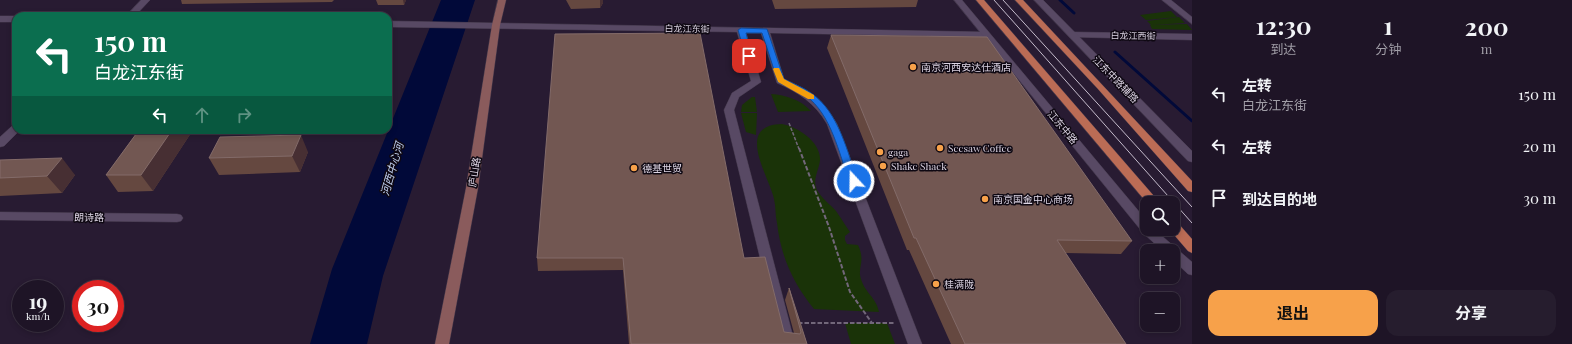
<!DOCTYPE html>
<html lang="zh">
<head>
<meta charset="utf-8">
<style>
	:root { --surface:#1e1426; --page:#261d2e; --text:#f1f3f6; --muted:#a19ea7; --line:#3c3343; --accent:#f7a14a }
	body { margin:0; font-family:"Playfair Display","Noto Sans SC",serif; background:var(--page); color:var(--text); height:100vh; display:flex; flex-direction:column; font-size:15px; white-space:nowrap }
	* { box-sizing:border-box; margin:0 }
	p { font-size:13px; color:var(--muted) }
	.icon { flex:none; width:22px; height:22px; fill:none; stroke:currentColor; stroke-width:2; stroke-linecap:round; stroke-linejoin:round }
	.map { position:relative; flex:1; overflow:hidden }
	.panel { display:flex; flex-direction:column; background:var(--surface); width:380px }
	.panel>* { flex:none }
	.guide { position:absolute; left:12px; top:12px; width:380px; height:122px; border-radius:12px; box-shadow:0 2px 6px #0003,0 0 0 1px var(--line); background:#0b6e4f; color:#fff; overflow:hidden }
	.tools { position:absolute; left:1140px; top:196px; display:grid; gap:8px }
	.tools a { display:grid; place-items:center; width:40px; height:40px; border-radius:8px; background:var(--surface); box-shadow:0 2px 6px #0003,0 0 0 1px var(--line); font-size:20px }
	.speed { position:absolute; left:12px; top:280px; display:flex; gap:8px; font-size:20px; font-weight:700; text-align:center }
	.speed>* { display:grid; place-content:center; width:52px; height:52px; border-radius:50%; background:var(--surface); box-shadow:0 2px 6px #0003,0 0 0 1px var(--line); line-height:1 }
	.speed small { font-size:10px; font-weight:400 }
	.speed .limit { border:6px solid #d22; background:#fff; color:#111 }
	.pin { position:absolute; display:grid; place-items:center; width:34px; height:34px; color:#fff; margin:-17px; border-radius:8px; box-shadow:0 2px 6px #0006 }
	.me { position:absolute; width:44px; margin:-22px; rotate:339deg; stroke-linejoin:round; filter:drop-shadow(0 0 3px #0008) }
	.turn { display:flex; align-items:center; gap:14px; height:84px; padding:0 16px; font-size:18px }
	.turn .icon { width:52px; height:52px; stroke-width:2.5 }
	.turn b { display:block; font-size:28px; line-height:34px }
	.lanes { display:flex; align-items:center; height:38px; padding:0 16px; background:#0003; justify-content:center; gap:20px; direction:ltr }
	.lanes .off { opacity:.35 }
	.eta { display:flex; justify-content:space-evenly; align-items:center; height:68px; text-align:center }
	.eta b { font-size:24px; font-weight:700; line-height:28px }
	.action { display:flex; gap:8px; margin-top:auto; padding:8px 16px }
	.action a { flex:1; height:46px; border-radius:12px; background:var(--accent); color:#111; font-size:16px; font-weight:700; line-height:46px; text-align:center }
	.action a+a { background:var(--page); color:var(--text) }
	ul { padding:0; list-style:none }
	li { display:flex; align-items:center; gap:12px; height:52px; padding:0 16px }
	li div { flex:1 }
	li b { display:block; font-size:15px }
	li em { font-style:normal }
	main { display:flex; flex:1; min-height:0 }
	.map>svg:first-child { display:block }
	.green { fill:#1a3308 }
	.water { fill:#010939 }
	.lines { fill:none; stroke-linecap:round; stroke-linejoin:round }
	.stream { stroke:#010939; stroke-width:3 }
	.minor-casing { stroke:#42374a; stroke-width:1 }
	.tertiary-casing { stroke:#42374a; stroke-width:1 }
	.secondary-casing { stroke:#42374a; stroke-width:1 }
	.primary-casing { stroke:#42374a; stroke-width:1 }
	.path-far1 { stroke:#72677a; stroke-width:1.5; stroke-dasharray:3.5 1.5; stroke-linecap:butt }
	.path { stroke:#72677a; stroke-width:2; stroke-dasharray:4.5 2; stroke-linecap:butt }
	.minor { fill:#584964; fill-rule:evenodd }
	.tertiary { fill:#584964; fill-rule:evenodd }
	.secondary { fill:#8a5b5c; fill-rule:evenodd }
	.primary { fill:#bb6c55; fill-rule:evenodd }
	.tram { stroke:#c5bccc; stroke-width:1 }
	.wall { fill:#654840 }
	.shaded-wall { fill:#472f33 }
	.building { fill:#725752; stroke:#836b69 }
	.route { fill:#1a73e8; stroke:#114b97 }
	.slow { fill:#f59e0b }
	.poi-dot { fill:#f7a14a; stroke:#0e0812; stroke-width:1.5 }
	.labels { text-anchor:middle; stroke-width:3; stroke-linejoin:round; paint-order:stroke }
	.far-street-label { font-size:9px; fill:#ded6e5; stroke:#0e0812 }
	.poi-label { font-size:10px; fill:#ded6e5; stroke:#0e0812; text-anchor:start }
	.street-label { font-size:10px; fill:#ded6e5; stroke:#0e0812 }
	.water-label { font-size:11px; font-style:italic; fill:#c2d2f3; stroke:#0e0812 }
</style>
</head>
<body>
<main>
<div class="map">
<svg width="1192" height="344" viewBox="0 0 1192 344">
	<rect width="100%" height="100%" fill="#281b32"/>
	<path class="green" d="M1171,11L1177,17L1146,20L1140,15Z
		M1179,17L1185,23L1151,25L1147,21Z
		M1187,24L1192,30L1152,29L1150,25Z
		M771,94C786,95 801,100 811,111L778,112Z
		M752,97H755L757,112H741L742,105Z
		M741,113H757L756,135L746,132Z
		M782,124C798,127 821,142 820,160C819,171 812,179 817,190C822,199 830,204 836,211C841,218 845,225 850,232L845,236V240L847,244L858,245C866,262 857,267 861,279C865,293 876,297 879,312L814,309C793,283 781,257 777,223C775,215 776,207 774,199C769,176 734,125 782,124Z
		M845,323H887L895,344H851Z"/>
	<path class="water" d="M441,0H475L383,276L367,344H310L332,269Z"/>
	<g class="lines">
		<path class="stream" d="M1060,0L1074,13
			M1115,52L1192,121"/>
		<g class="minor-casing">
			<path id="minor" d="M1162,0H1171L1192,17V24Z
				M0,16H16V22H0Z
				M388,21L988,32L989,34L985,37L770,33L784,79C808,89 824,102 837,124L922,344H908L827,124C815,103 798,92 777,83L761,33H746L761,82L739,97L734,110L795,344H781L724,110L732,93L751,81L737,32L388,27Z
				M1074,32L1192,34V40L1071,37L1070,35Z
				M0,212L177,214L181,215L183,218L181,221L177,222L0,220Z"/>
		</g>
		<g class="tertiary-casing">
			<path id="tertiary" d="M141,0H150L135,16H126Z
				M954,0H962L1147,221V229H1154L1192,262V275L1188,274L1173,260V251H1163L1144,234Z
				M1034,0H1043L1192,151V162L1188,161Z
				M16,125V130H20L4,146L0,147V137L12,126Z"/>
		</g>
		<g class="secondary-casing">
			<path id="secondary" d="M498,0H506L500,25L478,188L449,344H435L466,188L492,25Z"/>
		</g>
		<g class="primary-casing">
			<path id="primary" d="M976,0H984L1160,203H1147Z
				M1015,0H1023L1192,181V192L1188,191L1098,89Z
				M1173,220L1177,222L1192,239V253L1188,251L1169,229H1173Z"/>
		</g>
		<path class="path-far1" d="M789,123L799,149"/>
		<path class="path" d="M799,148L829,227L850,292L872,323
			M798,323H894"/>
		<use href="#minor" class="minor"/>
		<use href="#tertiary" class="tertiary"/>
		<use href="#secondary" class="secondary"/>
		<use href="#primary" class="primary"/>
		<path class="tram" d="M994,0L1192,223
			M1003,0L1192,207"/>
	</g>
	<path class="wall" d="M181,0H334L332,2L182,4Z
		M376,0H406L404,5H378Z
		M566,0H603V3L600,8L571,9Z
		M772,0H918L916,7L775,9Z
		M831,35L1132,241L1121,254L1065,253L1126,344H951L909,250H907L827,48Z
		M51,130H89L87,133L54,134Z
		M139,130H193L153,191L118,192L106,175Z
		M308,152L300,172L219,175L209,158Z
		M0,160L75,175L62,193L0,196Z
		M537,258H744L784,332L794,333L785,300L789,288L807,344H629L623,270L538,271Z"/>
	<path class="shaded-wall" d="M403,0H406L404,5Z
		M600,0H603V3L600,8Z
		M85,130H89L87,133Z
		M172,130H193L153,191L141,175Z
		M301,135L308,152L300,172L292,156Z
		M62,158L75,175L62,193L47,176Z"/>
	<path class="building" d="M700,33L744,258L765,257L784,332L800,334L801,332L789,288L807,344H631L623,258H537L555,34Z
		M831,35L987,37L1132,241L1057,240L1126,344H965L916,238H914Z
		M139,130H172L141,175H106Z
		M301,135L292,156L209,158L220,137Z
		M62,158L47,176L0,178V160Z"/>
	<path class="route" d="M741,28L767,29L784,79C793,84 803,87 811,93C839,112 847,152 858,181L857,184L854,185L849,181C839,153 831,114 806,96C797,90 787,87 778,82L762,33H746L752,56L746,58L738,30Z"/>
	<path class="slow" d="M774,68H779L784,79L814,95V99H808L778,82L773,69Z"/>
	<g class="poi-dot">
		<circle cx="913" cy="67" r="4"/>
		<circle cx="940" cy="148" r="4"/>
		<circle cx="880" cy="152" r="4"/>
		<circle cx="883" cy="166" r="4"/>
		<circle cx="634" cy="168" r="4"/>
		<circle cx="985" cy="199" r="4"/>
		<circle cx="936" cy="284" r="4"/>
	</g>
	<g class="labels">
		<g class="far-street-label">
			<text transform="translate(687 29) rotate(1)" y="3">白龙江东街</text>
			<text transform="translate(1133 36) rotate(1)" y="3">白龙江西街</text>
		</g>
		<g class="poi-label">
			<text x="921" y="71">南京河西安达仕酒店</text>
			<text x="948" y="152">Seesaw Coffee</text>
			<text x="888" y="156">gaga</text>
			<text x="891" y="170">Shake Shack</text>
			<text x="642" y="172">德基世贸</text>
			<text x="993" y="203">南京国金中心商场</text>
			<text x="944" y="288">桂满陇</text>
		</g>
		<g class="street-label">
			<text transform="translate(1116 79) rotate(46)" y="4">江东中路辅路</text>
			<text transform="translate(1063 127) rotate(50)" y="4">江东中路</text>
			<text transform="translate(474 172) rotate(-81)" y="4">庐山路</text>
			<text transform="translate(89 217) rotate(1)" y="4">朗诗路</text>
		</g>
		<g class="water-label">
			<text transform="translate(392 169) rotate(-74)" y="4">河西中心河</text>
		</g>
	</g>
</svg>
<div class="tools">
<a><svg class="icon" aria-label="search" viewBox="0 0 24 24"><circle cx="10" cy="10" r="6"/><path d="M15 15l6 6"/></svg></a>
<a>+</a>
<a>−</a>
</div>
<div class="speed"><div>19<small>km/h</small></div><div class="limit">30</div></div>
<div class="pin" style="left:749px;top:56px;background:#d93025"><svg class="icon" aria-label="arrive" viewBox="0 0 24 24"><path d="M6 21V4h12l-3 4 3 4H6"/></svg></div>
<svg class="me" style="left:854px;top:181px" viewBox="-20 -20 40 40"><circle r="17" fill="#1a73e8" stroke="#fff" stroke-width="3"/><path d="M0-11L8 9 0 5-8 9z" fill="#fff"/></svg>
<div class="guide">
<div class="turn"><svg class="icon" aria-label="left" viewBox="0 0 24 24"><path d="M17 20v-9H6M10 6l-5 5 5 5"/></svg><div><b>150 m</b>白龙江东街</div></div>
<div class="lanes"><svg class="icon" aria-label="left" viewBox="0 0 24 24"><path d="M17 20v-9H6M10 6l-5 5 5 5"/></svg><svg class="icon off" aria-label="ahead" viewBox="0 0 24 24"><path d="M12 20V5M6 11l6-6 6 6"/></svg><svg class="icon off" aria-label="right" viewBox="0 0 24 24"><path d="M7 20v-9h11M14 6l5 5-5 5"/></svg></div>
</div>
</div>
<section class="panel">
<div class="eta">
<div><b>12:30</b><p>到达</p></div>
<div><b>1</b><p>分钟</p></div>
<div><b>200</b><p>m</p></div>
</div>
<ul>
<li><svg class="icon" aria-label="left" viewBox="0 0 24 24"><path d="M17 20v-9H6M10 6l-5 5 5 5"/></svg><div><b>左转</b><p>白龙江东街</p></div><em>150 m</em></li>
<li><svg class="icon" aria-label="left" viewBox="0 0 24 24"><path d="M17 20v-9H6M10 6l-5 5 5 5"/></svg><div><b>左转</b></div><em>20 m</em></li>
<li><svg class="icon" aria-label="arrive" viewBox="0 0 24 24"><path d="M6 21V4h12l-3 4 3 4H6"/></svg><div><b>到达目的地</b></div><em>30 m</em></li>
</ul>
<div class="action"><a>退出</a><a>分享</a></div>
</section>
</main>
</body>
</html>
